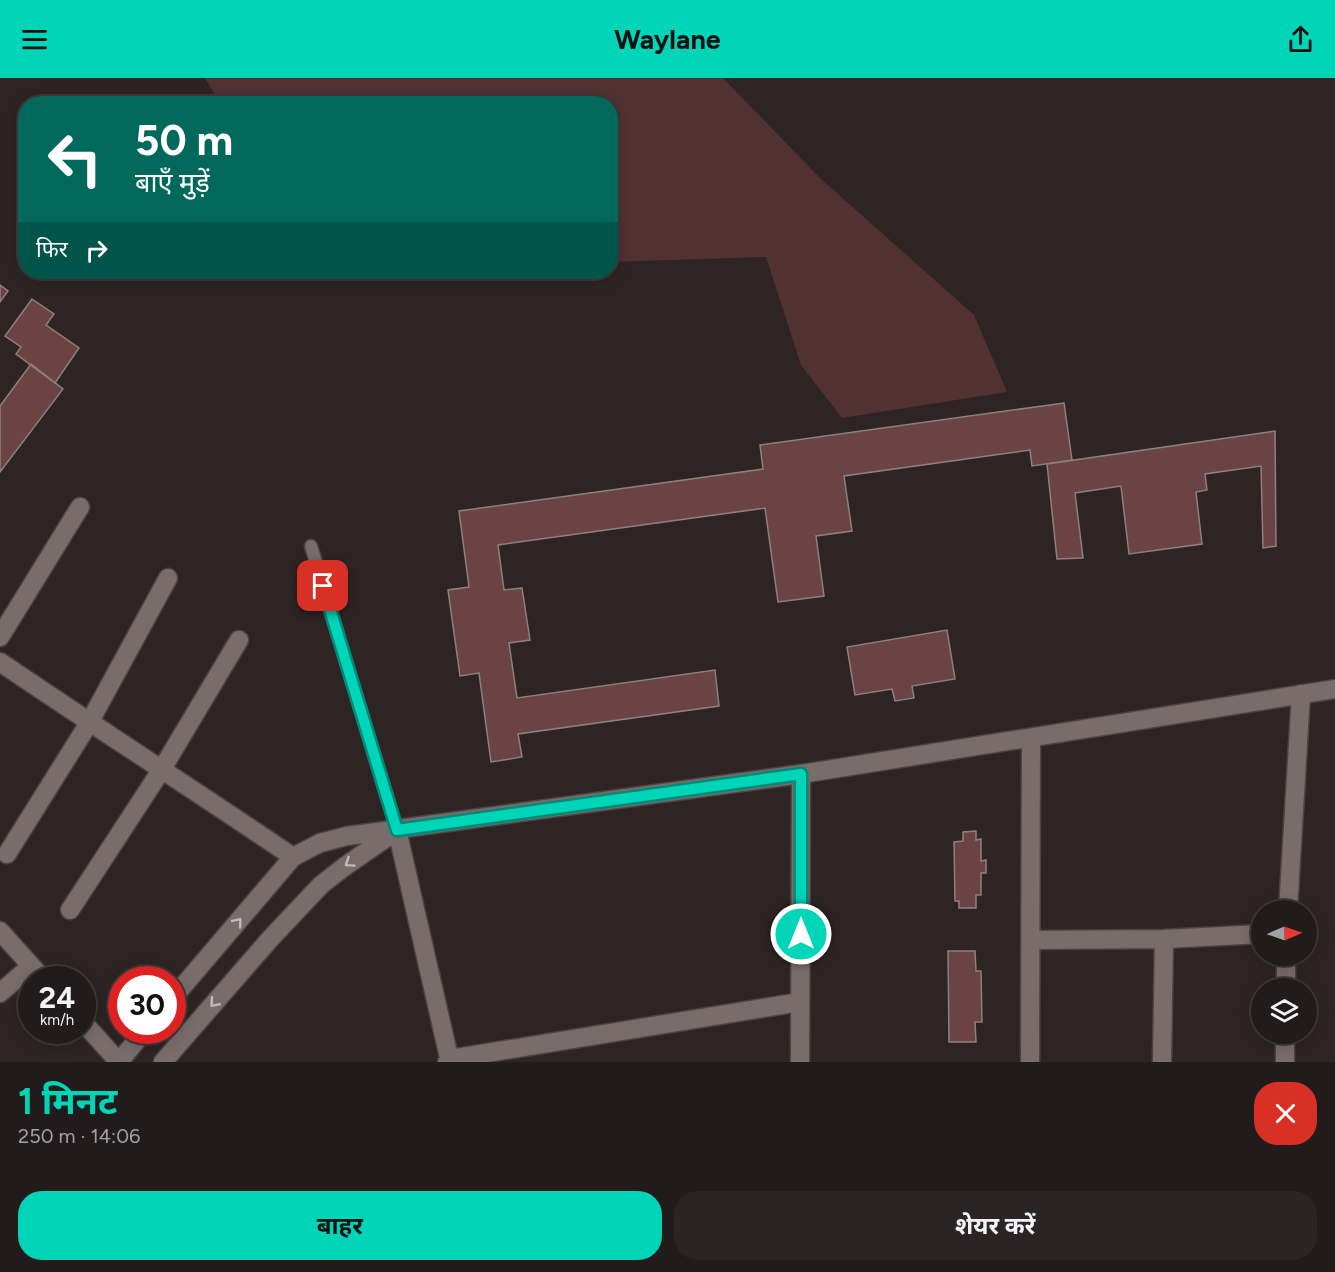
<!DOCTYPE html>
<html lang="hi">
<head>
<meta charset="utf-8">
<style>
	:root { --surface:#221b1b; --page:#2a2424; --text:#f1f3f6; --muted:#a2a1a3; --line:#3f393a; --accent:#00d5b7 }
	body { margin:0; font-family:Figtree,"Noto Sans Devanagari",sans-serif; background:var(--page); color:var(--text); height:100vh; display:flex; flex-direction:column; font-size:22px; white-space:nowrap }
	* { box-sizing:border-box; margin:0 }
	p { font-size:20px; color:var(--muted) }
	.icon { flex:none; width:33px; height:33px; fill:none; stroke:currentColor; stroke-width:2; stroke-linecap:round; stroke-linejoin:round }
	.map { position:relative; height:984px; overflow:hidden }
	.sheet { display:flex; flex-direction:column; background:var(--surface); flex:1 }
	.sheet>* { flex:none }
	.hud { position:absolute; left:18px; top:18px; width:600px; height:183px; border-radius:24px; box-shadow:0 3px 15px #0003,0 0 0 2px var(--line); background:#00695c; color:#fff; overflow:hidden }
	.needle { width:39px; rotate:88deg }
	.buttons { position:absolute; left:1251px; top:822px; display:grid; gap:12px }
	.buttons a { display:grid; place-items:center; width:66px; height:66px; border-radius:50%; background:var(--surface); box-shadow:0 3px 15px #0003,0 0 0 2px var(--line); font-size:30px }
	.speed { position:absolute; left:18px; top:888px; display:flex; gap:12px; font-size:30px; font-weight:700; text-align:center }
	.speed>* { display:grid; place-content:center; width:78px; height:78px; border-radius:50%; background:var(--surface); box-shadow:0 3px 15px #0003,0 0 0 2px var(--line); line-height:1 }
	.speed small { font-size:15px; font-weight:400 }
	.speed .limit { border:9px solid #d22; background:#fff; color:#111 }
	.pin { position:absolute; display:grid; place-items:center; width:51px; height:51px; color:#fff; margin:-26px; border-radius:12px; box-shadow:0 3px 9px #0006 }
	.me { position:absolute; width:66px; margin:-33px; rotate:0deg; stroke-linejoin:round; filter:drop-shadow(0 0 4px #0008) }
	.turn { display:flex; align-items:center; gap:21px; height:126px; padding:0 18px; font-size:27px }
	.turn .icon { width:78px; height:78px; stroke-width:2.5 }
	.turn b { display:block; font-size:42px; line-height:51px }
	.then { display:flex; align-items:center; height:57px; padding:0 18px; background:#0003; gap:12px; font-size:22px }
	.round { display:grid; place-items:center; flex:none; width:63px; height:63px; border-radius:24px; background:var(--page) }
	.headline { display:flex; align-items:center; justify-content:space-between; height:102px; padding:0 18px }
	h1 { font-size:36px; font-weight:700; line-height:45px; color:var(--accent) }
	.button { display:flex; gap:12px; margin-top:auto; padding:12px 18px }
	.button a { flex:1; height:69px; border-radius:24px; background:var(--accent); color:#111; font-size:24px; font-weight:700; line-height:69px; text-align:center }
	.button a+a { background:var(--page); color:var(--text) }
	header { display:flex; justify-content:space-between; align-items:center; height:78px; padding:0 18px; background:var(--accent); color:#111; font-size:27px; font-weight:700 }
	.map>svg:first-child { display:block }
	.green { fill:#513131 }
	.building { fill:#6a4342; stroke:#8d8180; stroke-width:1.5 }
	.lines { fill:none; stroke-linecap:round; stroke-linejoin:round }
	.lane-casing { stroke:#4b4343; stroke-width:15 }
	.street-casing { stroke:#4b4343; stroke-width:21 }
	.secondary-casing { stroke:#4b4343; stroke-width:21 }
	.lane { stroke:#796d6c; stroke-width:12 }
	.street { stroke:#796d6c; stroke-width:18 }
	.secondary { stroke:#796d6c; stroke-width:18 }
	.oneway { stroke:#c2baba }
	.route-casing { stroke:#008a77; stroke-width:15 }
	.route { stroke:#00d5b7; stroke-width:10 }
</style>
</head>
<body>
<header><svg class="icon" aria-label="menu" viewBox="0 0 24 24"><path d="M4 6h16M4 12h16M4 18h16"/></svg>Waylane<svg class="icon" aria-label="share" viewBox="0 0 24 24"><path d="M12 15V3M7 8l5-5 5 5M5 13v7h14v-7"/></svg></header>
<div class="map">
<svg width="1335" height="984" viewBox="0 0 1335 984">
	<rect width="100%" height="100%" fill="#2e2424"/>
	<path class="green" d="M205,0H723L820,100L974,237L1007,314L842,340L801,287L766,179L611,184L610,26L220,25Z"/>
	<path class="building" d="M0,207L8,213L0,224Z
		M32,221L54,236L46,247L79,270L55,305L16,276L21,269L5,258Z
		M31,286L63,311L0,394V328Z
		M1064,325L1072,382L1032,388L1030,372L844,398L852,453L816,458L824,518L778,524L765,430L498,467L504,512L522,510L530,562L509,565L517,620L715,592L719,628L518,656L522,679L491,684L479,595L460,598L448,512L469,509L459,433L763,391L760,367Z
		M1275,353L1276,468L1263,470L1261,388L1205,396L1207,412L1196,414L1202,466L1129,476L1121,408L1075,415L1083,480L1057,481L1047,386Z
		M947,552L955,601L912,608L914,620L895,623L892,611L855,617L847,569Z
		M976,753V762L981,761V783L986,782V795H981V817H976V830H959V823H955L954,764L963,763V754Z
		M948,873H975L976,893H981L982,944H975L976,964H949Z"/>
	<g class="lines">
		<g class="lane-casing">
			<path id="lane" d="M311,468L397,752"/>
		</g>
		<g class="street-casing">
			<path id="street" d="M0,559L80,429
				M0,584C97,650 196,713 293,779
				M397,752L450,984
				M7,776L89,645L168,500
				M70,832L162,691L239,562
				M1288,832L1301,616
				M0,853L44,902
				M1032,862L1164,861L1262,856
				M1286,910V878
				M0,915L31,888
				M82,943L119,984
				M447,984L450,981L800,924
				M800,984L801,696
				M1030,984L1031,661
				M1162,984L1164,861
				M1285,984V956"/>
		</g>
		<g class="secondary-casing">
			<path id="secondary" d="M172,921L293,779L320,765L347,758L801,696L1335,611
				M119,984L145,952
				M163,984L270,861L321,807L344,789L396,753"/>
		</g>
		<use href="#lane" class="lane"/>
		<use href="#street" class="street"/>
		<use href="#secondary" class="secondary"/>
	</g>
	<defs><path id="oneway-chevron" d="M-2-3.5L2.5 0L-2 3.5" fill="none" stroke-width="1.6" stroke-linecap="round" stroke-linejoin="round" transform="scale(1.5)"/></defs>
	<g class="oneway">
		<use href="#oneway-chevron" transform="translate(349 785) rotate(146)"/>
		<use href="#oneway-chevron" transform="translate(238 844) rotate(-50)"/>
		<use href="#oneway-chevron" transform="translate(214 925) rotate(131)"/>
	</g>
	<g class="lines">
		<g class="route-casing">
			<path id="route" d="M323,508L397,752L801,696V856"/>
		</g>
		<use href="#route" class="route"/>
	</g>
</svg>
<div class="buttons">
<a><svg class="needle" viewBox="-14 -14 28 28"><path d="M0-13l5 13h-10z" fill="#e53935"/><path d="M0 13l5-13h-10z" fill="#a2a1a3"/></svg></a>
<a><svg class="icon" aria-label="layers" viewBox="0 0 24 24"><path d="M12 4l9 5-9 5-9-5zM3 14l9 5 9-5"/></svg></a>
</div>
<div class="speed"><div>24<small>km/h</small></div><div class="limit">30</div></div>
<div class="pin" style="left:323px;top:508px;background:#d93025"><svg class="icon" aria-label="arrive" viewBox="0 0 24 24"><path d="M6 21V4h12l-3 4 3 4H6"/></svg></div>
<svg class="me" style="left:801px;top:856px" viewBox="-20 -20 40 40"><circle r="17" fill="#00d5b7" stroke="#fff" stroke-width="3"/><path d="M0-11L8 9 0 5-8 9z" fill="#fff"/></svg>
<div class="hud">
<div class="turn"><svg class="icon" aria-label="left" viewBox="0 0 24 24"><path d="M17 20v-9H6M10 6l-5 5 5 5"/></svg><div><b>50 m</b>बाएँ मुड़ें</div></div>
<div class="then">फिर<svg class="icon" aria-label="right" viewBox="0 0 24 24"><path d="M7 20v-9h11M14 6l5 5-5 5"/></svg></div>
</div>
</div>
<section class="sheet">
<div class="headline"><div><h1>1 मिनट</h1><p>250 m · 14:06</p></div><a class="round" style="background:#d93025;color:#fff"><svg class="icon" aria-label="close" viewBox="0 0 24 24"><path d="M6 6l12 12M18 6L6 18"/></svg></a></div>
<div class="button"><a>बाहर</a><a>शेयर करें</a></div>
</section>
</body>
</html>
